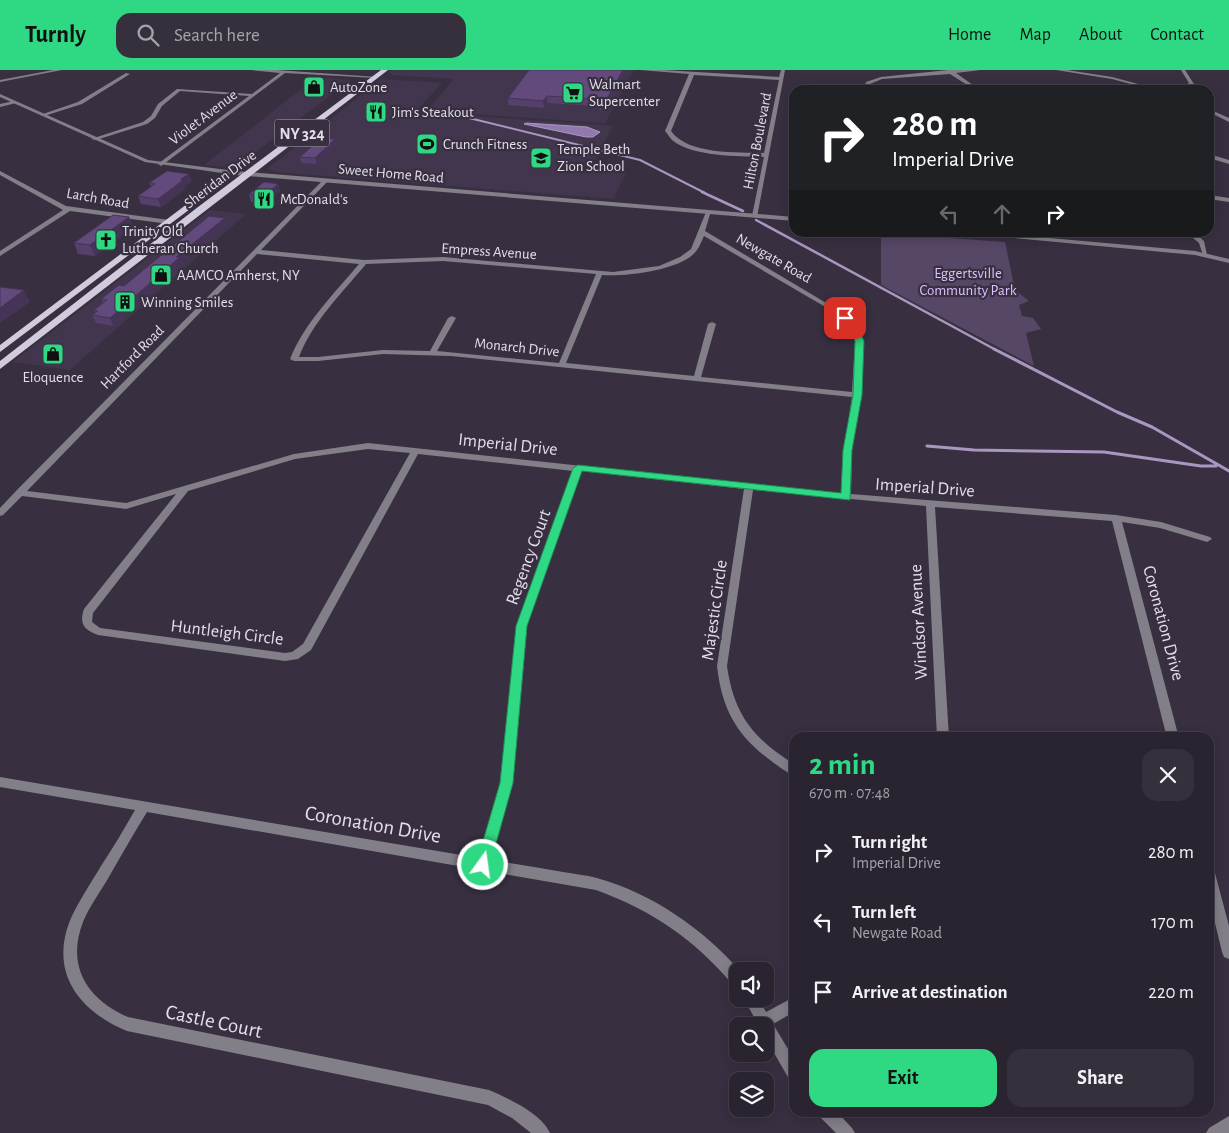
<!DOCTYPE html>
<html lang="en">
<head>
<meta charset="utf-8">
<style>
	:root { --surface:#2a2431; --page:#36303d; --text:#f1f3f6; --muted:#a5a4ab; --line:#46414d; --accent:#2fd883 }
	body { margin:0; font-family:"Alegreya Sans",sans-serif; background:var(--page); color:var(--text); height:100vh; display:flex; flex-direction:column; font-size:19px; white-space:nowrap }
	* { box-sizing:border-box; margin:0 }
	p { font-size:16px; color:var(--muted) }
	.icon { flex:none; width:28px; height:28px; fill:none; stroke:currentColor; stroke-width:2; stroke-linecap:round; stroke-linejoin:round }
	.map { position:relative; flex:1; overflow:hidden }
	.panel { position:absolute; left:789px; top:662px; width:425px; height:385px; display:flex; flex-direction:column; background:var(--surface); border-radius:15px; box-shadow:0 2px 12px #0003,0 0 0 1px var(--line) }
	.panel>* { flex:none }
	.hud { position:absolute; left:789px; top:15px; width:425px; height:152px; border-radius:15px; box-shadow:0 2px 12px #0003,0 0 0 1px var(--line); background:#202124; color:#fff; overflow:hidden }
	.tools { position:absolute; left:729px; top:892px; display:grid; gap:10px }
	.tools a { display:grid; place-items:center; width:45px; height:45px; border-radius:10px; background:var(--surface); box-shadow:0 2px 12px #0003,0 0 0 1px var(--line); font-size:25px }
	.pin { position:absolute; display:grid; place-items:center; width:42px; height:42px; color:#fff; margin:-21px; border-radius:10px; box-shadow:0 2px 8px #0006 }
	.me { position:absolute; width:55px; margin:-28px; rotate:14deg; stroke-linejoin:round; filter:drop-shadow(0 0 4px #0008) }
	.turn { display:flex; align-items:center; gap:18px; height:105px; padding:0 20px; font-size:22px }
	.turn .icon { width:65px; height:65px; stroke-width:2.5 }
	.turn b { display:block; font-size:35px; line-height:42px }
	.lanes { display:flex; align-items:center; height:48px; padding:0 20px; background:#0003; justify-content:center; gap:25px; direction:ltr }
	.lanes .off { opacity:.35 }
	.round { display:grid; place-items:center; flex:none; width:52px; height:52px; border-radius:15px; background:var(--page) }
	.headline { display:flex; align-items:center; justify-content:space-between; height:85px; padding:0 20px }
	h1 { font-size:30px; font-weight:700; line-height:38px; color:var(--accent) }
	.primary-button { display:flex; gap:10px; margin-top:auto; padding:10px 20px }
	.primary-button a { flex:1; height:58px; border-radius:15px; background:var(--accent); color:#111; font-size:20px; font-weight:700; line-height:58px; text-align:center }
	.primary-button a+a { background:var(--page); color:var(--text) }
	ul { padding:0; list-style:none }
	li { display:flex; align-items:center; gap:15px; height:70px; padding:0 20px }
	li div { flex:1 }
	li b { display:block; font-size:19px }
	li em { font-style:normal }
	header { display:flex; align-items:center; gap:30px; box-sizing:border-box; height:70px; padding:0 25px; background:var(--accent); color:#111 }
	header strong { font-size:24px }
	nav { display:flex; gap:28px; margin-inline-start:auto; font-size:18px }
	.search { width:350px; height:45px; background:var(--page); display:flex; align-items:center; gap:12px; box-sizing:border-box; padding:0 18px; border-radius:15px; color:var(--muted); font-size:19px }
	.map>svg:first-child { display:block }
	.built { fill:#41364d }
	.green { fill:#564767 }
	.water { fill:#9179ae; stroke:#aa97c0 }
	.lines { fill:none; stroke-linecap:round; stroke-linejoin:round }
	.stream-far2 { stroke:#aa97c0; stroke-width:2 }
	.stream-far1 { stroke:#aa97c0; stroke-width:2.5 }
	.stream { stroke:#aa97c0; stroke-width:3 }
	.minor { fill:#837f88; fill-rule:evenodd }
	.tertiary { fill:#837f88; fill-rule:evenodd }
	.primary { fill:#d2cadd; fill-rule:evenodd }
	.wall { fill:#54406b }
	.shaded-wall { fill:#453457 }
	.building { fill:#624b7c; stroke:#453457 }
	.route { fill:#2fd883; stroke:#1f8c55 }
	.labels { text-anchor:middle; stroke-width:4.5; stroke-linejoin:round; paint-order:stroke }
	.far-poi-label { font-size:15px; fill:#e3dee9; stroke:#383041; text-anchor:start }
	.far-street-label { font-size:15px; fill:#e3dee9; stroke:#383041 }
	.far-park-label { font-size:15px; fill:#ddc1ff; stroke:#383041 }
	.shield { fill:#383041; stroke:#b0aab7; stroke-width:1 }
	.shield-label { font-size:16px; font-weight:bold; fill:#e3dee9 }
	.street-label { font-size:18px; fill:#e3dee9; stroke:#383041 }
	.near-street-label { font-size:21px; fill:#e3dee9; stroke:#383041 }
</style>
</head>
<body>
<header>
<strong>Turnly</strong>
<div class="search"><svg class="icon" aria-label="search" viewBox="0 0 24 24"><circle cx="10" cy="10" r="6"/><path d="M15 15l6 6"/></svg>Search here</div>
<nav><a>Home</a><a>Map</a><a>About</a><a>Contact</a></nav>
</header>
<div class="map">
<svg width="1229" height="1063" viewBox="0 0 1229 1063">
	<rect width="100%" height="100%" fill="#383041"/>
	<path class="built" d="M392,0H634L605,53L440,42L431,36L454,9L392,5L389,2Z
		M317,7L351,10L241,93L224,97L204,95Z
		M381,9L442,13L415,42L613,56L590,100L626,103L613,129L276,102L267,99Z
		M210,140L246,144L70,300L13,292Z"/>
	<path class="green" d="M881,163L1005,172L1015,220L1029,231L1019,235L1022,246L1033,248L1041,259L1026,263L1034,296L881,215Z"/>
	<path class="water" d="M526,53L587,57L600,62L593,67H586L524,54Z"/>
	<g class="lines">
		<path class="stream-far2" d="M465,47L640,90L705,123"/>
		<path class="stream-far1" d="M702,122L743,141
			M756,150L996,280"/>
		<path class="stream" d="M994,279L1117,342L1152,357L1229,401
			M927,376L974,380L1104,382L1201,396H1216"/>
		<path class="minor" d="M250,0H276L378,7L376,8L285,3L161,96L158,94L159,93L249,26L180,21L162,36L155,48L147,54L96,70L91,69L143,52L151,46L158,34L177,19L252,24L280,3Z
			M640,0H663L779,7L781,0H785L757,147L752,146L764,87C739,86 692,87 672,70C670,68 668,64 665,61L689,4ZM694,5L779,10L764,83C737,82 688,85 671,61Z
			M948,0H981L956,3L980,20H975L950,4L882,9L870,14L868,20H864L866,12L881,7Z
			M1056,0H1067L1112,7L1161,20H1153L1112,9Z
			M1181,0H1185L1194,14L1183,20H1177L1189,13Z
			M126,3L130,4L82,34L44,46L40,45L78,32Z
			M14,31L16,33L0,37V34Z
			M1209,39L1229,48V52L1209,42Z
			M1209,84L1229,90V94L1209,88Z
			M0,101L66,136L169,150L172,152L169,154L70,141L0,186V181L63,140L0,105Z
			M324,109L329,110L261,180L364,190L443,187L613,202L659,196L680,187L691,179L706,142L711,141L705,161L838,240L861,263L863,271L862,311L852,380L851,424L1116,445L1161,452L1210,467L1212,469L1207,472L1160,458L1122,452L1179,668H1167L1112,451L935,437L949,668H937L926,436L753,420L727,596C734,645 753,668 794,694V705L790,704C745,675 723,650 717,596L744,419L581,401L527,556L513,713L491,790C515,794 539,798 563,802C574,804 586,805 597,808C653,824 702,858 740,901H738V917L733,915C694,869 653,841 596,820L147,742C134,763 122,784 110,805C101,821 90,835 83,852C66,896 87,929 128,947L489,1020C508,1028 542,1044 550,1063H531L512,1048L488,1035L127,961C81,942 50,905 69,853C77,833 90,815 101,796C113,778 124,759 135,740L0,717V707L479,788L501,713L517,556L573,401L418,384L311,580L298,589L285,591L98,565C84,560 79,554 84,539L176,424L126,439L22,426L3,445L0,446V438L16,421ZM704,166L834,242L854,264L855,271L852,322L701,307L716,254L712,252L708,254L694,306L566,293L602,205C625,207 684,200 697,180C700,176 702,170 704,166ZM257,184L359,194C334,224 305,252 290,289L294,291H318L383,284L451,286L852,327L844,380L842,424L368,373L294,384L126,433L27,421ZM443,191L596,204L559,293L437,281L456,248L452,246L448,248L430,281L383,280L318,287H299C313,251 342,223 366,194ZM368,379L410,383L303,574L292,582L285,583L100,558L92,552L93,543L188,421L295,389Z
			M1209,125L1229,128V132L1209,129Z
			M1186,162H1194L1204,171L1207,185H1203L1199,173Z
			M1209,797L1214,799L1215,803L1229,856V889L1224,887L1222,882L1209,828Z
			M794,927V942L773,954L794,989V1011L789,1009L765,967V956H759L744,929H759L766,942Z
			M818,1042H837L852,1058L855,1063H836L820,1047Z
			M1229,1046V1063H1206L1209,1058Z"/>
		<path class="tertiary" d="M53,0H62L0,12V10Z
			M0,24L148,90L236,101L794,147V151L236,105L145,92L0,27Z
			M951,162H981L1195,181L1229,189V193L1195,185Z"/>
		<path class="primary" d="M381,0H388L0,299V291L198,137Z
			M207,119L214,121L0,282V275Z"/>
	</g>
	<path class="wall" d="M626,0L605,39L601,40L594,36L547,33L544,38L508,35V28Z
		M335,69L336,75L317,94L301,93L300,87Z
		M192,111L184,117L185,119L161,137L141,134L138,126L151,117L149,113Z
		M278,114L280,121L266,134L251,132L249,124Z
		M129,147L133,157L95,186L78,184L74,173Z
		M225,148L227,156L182,192L183,195L113,256L96,253L92,245L95,243L94,240L103,233L101,229L124,216Z"/>
	<path class="shaded-wall" d="M623,0H626L605,39L601,40V33Z
		M547,26V33L544,38L543,31Z
		M335,69L336,75L317,94L315,88Z
		M189,104L192,111L184,117L185,119L161,137L158,129Z
		M278,114L280,121L266,134L264,126Z
		M129,147L133,157L95,186L90,175Z
		M225,148L227,156L182,192L183,195L113,256L110,248L176,187Z
		M24,220L30,232L0,253V238Z"/>
	<path class="building" d="M529,0H623L605,32L601,33L594,29L547,26L543,31L508,28Z
		M321,68L335,69L315,88L300,87Z
		M167,101L189,104L181,109L182,111L158,129L138,126L155,114L149,113Z
		M264,112L278,114L264,126L249,124Z
		M113,145L129,147L90,175L74,173Z
		M209,146L225,148L176,187H180L110,248L92,245L98,241L94,240L107,230L101,229L119,215L124,216Z
		M0,217L24,220L0,238Z"/>
	<path class="route" d="M842,246H848L857,256L864,271L862,325L852,380L850,430L582,401L527,556L513,713L490,795L488,800L483,802L478,800L476,795L500,713L516,556L573,398L578,395L841,423L843,380L853,325L855,271L849,257L841,248Z"/>
	<defs>
		<g id="shop-square" transform="scale(1.125)"><rect x="-9" y="-9" width="18" height="18" rx="4" fill="#2fd883" stroke="#383041"/><path d="M-5-2.5h2.3a2.7 3.5 0 0 1 5.4 0H5L5.5 6h-11ZM-1.5-2.5h3a1.5 2.3 0 0 0-3 0Z" fill="#111"/></g>
		<g id="supermarket-square" transform="scale(1.125)"><rect x="-9" y="-9" width="18" height="18" rx="4" fill="#2fd883" stroke="#383041"/><path d="M-6-5.5h2.5l.6 2H6L4.5 2H-2.5L-4.4-4H-6ZM-1.5 3.2a1.3 1.3 0 1 0 .1 0ZM3 3.2a1.3 1.3 0 1 0 .1 0Z" fill="#111"/></g>
		<g id="restaurant-square" transform="scale(1.125)"><rect x="-9" y="-9" width="18" height="18" rx="4" fill="#2fd883" stroke="#383041"/><path d="M-5-6h1v4h1v-4h1v4h1v-4h1v5L-1.5 .5V6h-2V.5L-5-1ZM5-6V6H3V1.5H1.5Q1.5-4 5-6Z" fill="#111"/></g>
		<g id="stadium-square" transform="scale(1.125)"><rect x="-9" y="-9" width="18" height="18" rx="4" fill="#2fd883" stroke="#383041"/><path d="M0-5a6.5 5 0 1 0 0 10a6.5 5 0 1 0 0-10ZM-3.5-1.8h7v3.6h-7Z" fill="#111"/></g>
		<g id="school-square" transform="scale(1.125)"><rect x="-9" y="-9" width="18" height="18" rx="4" fill="#2fd883" stroke="#383041"/><path d="M0-5L7-2L0 1L-7-2ZM-4 1L0 2.5L4 1V4Q0 6-4 4Z" fill="#111"/></g>
		<g id="church-square" transform="scale(1.125)"><rect x="-9" y="-9" width="18" height="18" rx="4" fill="#2fd883" stroke="#383041"/><path d="M-1.2-6h2.4v3.5h3.3v2.4h-3.3V6h-2.4V-.1h-3.3v-2.4h3.3Z" fill="#111"/></g>
		<g id="building-square" transform="scale(1.125)"><rect x="-9" y="-9" width="18" height="18" rx="4" fill="#2fd883" stroke="#383041"/><path d="M-4-6H4V6H1V3H-1V6H-4ZM-2.5-4.3h1.7v1.8h-1.7ZM.8-4.3h1.7v1.8H.8ZM-2.5-1h1.7V.8h-1.7ZM.8-1h1.7V.8H.8Z" fill="#111"/></g>
	</defs>
	<g fill-rule="evenodd">
		<use href="#shop-square" x="314" y="17"/>
		<use href="#supermarket-square" x="573" y="23"/>
		<use href="#restaurant-square" x="376" y="42"/>
		<use href="#stadium-square" x="427" y="74"/>
		<use href="#school-square" x="541" y="88"/>
		<use href="#restaurant-square" x="264" y="129"/>
		<use href="#church-square" x="106" y="170"/>
		<use href="#shop-square" x="161" y="205"/>
		<use href="#building-square" x="125" y="232"/>
		<use href="#shop-square" x="53" y="284"/>
	</g>
	<g class="labels">
		<g class="far-poi-label">
			<text x="589" y="19">Walmart<tspan x="589" dy="17">Supercenter</tspan></text>
			<text x="330" y="22">AutoZone</text>
			<text x="392" y="47">Jim's Steakout</text>
			<text x="443" y="79">Crunch Fitness</text>
			<text x="557" y="84">Temple Beth<tspan x="557" dy="17">Zion School</tspan></text>
			<text x="280" y="134">McDonald's</text>
			<text x="122" y="166">Trinity Old<tspan x="122" dy="17">Lutheran Church</tspan></text>
			<text x="177" y="210">AAMCO Amherst, NY</text>
			<text x="141" y="237">Winning Smiles</text>
			<text x="53" y="312" text-anchor="middle">Eloquence</text>
		</g>
		<g class="far-street-label">
			<text transform="translate(203 47) rotate(-37)" y="5">Violet Avenue</text>
			<text transform="translate(757 71) rotate(-79)" y="5">Hilton Boulevard</text>
			<text transform="translate(391 103) rotate(5)" y="5">Sweet Home Road</text>
			<text transform="translate(220 109) rotate(-37)" y="5">Sheridan Drive</text>
			<text transform="translate(98 128) rotate(10)" y="5">Larch Road</text>
			<text transform="translate(489 181) rotate(4)" y="5">Empress Avenue</text>
			<text transform="translate(774 188) rotate(30)" y="5">Newgate Road</text>
			<text transform="translate(517 277) rotate(6)" y="5">Monarch Drive</text>
			<text transform="translate(132 287) rotate(-45)" y="5">Hartford Road</text>
		</g>
		<g class="far-park-label">
			<text x="968" y="208">Eggertsville<tspan x="968" dy="17">Community Park</tspan></text>
		</g>
		<rect class="shield" x="274.5" y="49.5" width="55" height="27" rx="4"/>
		<g class="shield-label">
			<text x="302" y="69">NY 324</text>
		</g>
		<g class="street-label">
			<text transform="translate(508 374) rotate(6)" y="6">Imperial Drive</text>
			<text transform="translate(925 417) rotate(4)" y="6">Imperial Drive</text>
			<text transform="translate(528 487) rotate(-70)" y="6">Regency Court</text>
			<text transform="translate(714 540) rotate(-82)" y="6">Majestic Circle</text>
			<text transform="translate(918 552) rotate(-93)" y="6">Windsor Avenue</text>
			<text transform="translate(1164 553) rotate(75)" y="6">Coronation Drive</text>
			<text transform="translate(227 562) rotate(7)" y="6">Huntleigh Circle</text>
		</g>
		<g class="near-street-label">
			<text transform="translate(373 754) rotate(10)" y="7">Coronation Drive</text>
			<text transform="translate(214 951) rotate(12)" y="7">Castle Court</text>
		</g>
	</g>
</svg>
<div class="tools">
<a><svg class="icon" aria-label="sound" viewBox="0 0 24 24"><path d="M4 9h4l5-4v14l-5-4H4zM17 9q2 3 0 6"/></svg></a>
<a><svg class="icon" aria-label="search" viewBox="0 0 24 24"><circle cx="10" cy="10" r="6"/><path d="M15 15l6 6"/></svg></a>
<a><svg class="icon" aria-label="layers" viewBox="0 0 24 24"><path d="M12 4l9 5-9 5-9-5zM3 14l9 5 9-5"/></svg></a>
</div>
<div class="pin" style="left:845px;top:248px;background:#d93025"><svg class="icon" aria-label="arrive" viewBox="0 0 24 24"><path d="M6 21V4h12l-3 4 3 4H6"/></svg></div>
<svg class="me" style="left:483px;top:795px" viewBox="-20 -20 40 40"><circle r="17" fill="#2fd883" stroke="#fff" stroke-width="3"/><path d="M0-11L8 9 0 5-8 9z" fill="#fff"/></svg>
<div class="hud">
<div class="turn"><svg class="icon" aria-label="right" viewBox="0 0 24 24"><path d="M7 20v-9h11M14 6l5 5-5 5"/></svg><div><b>280 m</b>Imperial Drive</div></div>
<div class="lanes"><svg class="icon off" aria-label="left" viewBox="0 0 24 24"><path d="M17 20v-9H6M10 6l-5 5 5 5"/></svg><svg class="icon off" aria-label="ahead" viewBox="0 0 24 24"><path d="M12 20V5M6 11l6-6 6 6"/></svg><svg class="icon" aria-label="right" viewBox="0 0 24 24"><path d="M7 20v-9h11M14 6l5 5-5 5"/></svg></div>
</div>
<section class="panel">
<div class="headline"><div><h1>2 min</h1><p>670 m · 07:48</p></div><a class="round"><svg class="icon" aria-label="close" viewBox="0 0 24 24"><path d="M6 6l12 12M18 6L6 18"/></svg></a></div>
<ul>
<li><svg class="icon" aria-label="right" viewBox="0 0 24 24"><path d="M7 20v-9h11M14 6l5 5-5 5"/></svg><div><b>Turn right</b><p>Imperial Drive</p></div><em>280 m</em></li>
<li><svg class="icon" aria-label="left" viewBox="0 0 24 24"><path d="M17 20v-9H6M10 6l-5 5 5 5"/></svg><div><b>Turn left</b><p>Newgate Road</p></div><em>170 m</em></li>
<li><svg class="icon" aria-label="arrive" viewBox="0 0 24 24"><path d="M6 21V4h12l-3 4 3 4H6"/></svg><div><b>Arrive at destination</b></div><em>220 m</em></li>
</ul>
<div class="primary-button"><a>Exit</a><a>Share</a></div>
</section>
</div>
</body>
</html>
